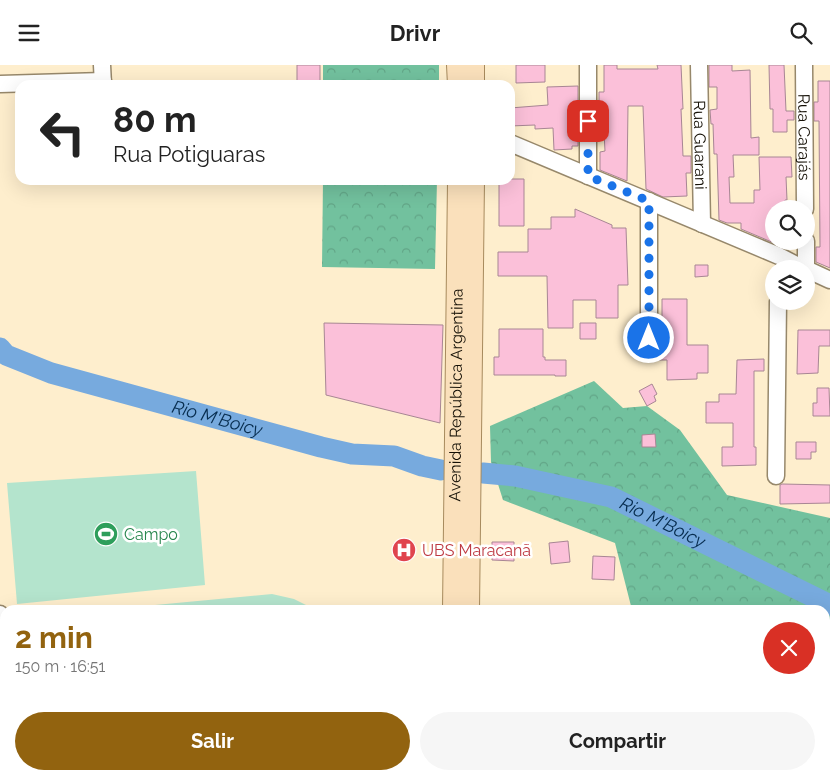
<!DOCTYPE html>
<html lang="es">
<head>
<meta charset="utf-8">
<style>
	:root { --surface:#fff; --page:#f6f6f6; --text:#222; --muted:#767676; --accent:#92630f }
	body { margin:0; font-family:Raleway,sans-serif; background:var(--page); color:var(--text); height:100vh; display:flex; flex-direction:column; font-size:19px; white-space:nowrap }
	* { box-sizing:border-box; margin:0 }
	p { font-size:16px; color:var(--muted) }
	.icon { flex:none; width:28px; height:28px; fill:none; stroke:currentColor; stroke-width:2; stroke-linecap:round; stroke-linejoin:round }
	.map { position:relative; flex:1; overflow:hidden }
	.sheet { position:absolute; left:0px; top:540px; width:830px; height:175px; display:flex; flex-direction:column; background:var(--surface); border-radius:15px 15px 0 0; box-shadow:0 5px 20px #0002 }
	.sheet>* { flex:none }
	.guide { position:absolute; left:15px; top:15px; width:500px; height:105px; border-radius:15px; box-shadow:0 5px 20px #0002; background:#fff; color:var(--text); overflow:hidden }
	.buttons { position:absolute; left:765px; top:135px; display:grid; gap:10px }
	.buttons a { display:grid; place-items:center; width:50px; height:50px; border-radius:50%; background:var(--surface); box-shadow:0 5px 20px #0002; font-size:25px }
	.pin { position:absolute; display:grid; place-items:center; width:42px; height:42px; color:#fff; margin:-21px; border-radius:10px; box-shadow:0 2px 8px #0006 }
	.me { position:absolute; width:55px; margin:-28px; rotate:0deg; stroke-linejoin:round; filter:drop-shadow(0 0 4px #0008) }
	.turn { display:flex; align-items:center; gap:18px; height:105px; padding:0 15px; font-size:22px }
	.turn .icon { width:65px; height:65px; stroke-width:2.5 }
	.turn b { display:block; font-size:35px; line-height:42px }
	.round { display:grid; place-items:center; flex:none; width:52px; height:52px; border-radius:26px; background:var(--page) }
	.overview { display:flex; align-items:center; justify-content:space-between; height:85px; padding:0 15px }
	h1 { font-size:30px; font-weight:700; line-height:38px; color:var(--accent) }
	.button { display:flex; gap:10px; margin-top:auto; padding:10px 15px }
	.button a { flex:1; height:58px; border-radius:30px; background:var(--accent); color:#fff; font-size:20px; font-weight:700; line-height:58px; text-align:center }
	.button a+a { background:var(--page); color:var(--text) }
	header { display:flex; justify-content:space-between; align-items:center; height:65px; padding:0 15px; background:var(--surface); font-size:22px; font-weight:700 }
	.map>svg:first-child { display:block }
	.green { fill:#b4e4cd }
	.forest { fill:url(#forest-crowns) }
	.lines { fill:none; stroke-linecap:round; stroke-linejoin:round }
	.river { stroke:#77aade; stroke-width:21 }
	.building { fill:#fbc0d9; stroke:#a88694 }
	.minor-casing { stroke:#97886b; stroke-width:19 }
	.major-casing { stroke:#a78a5d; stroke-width:22 }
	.minor { stroke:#fff; stroke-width:16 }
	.major { stroke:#fae0bb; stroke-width:20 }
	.route { stroke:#1a73e8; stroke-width:9; stroke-dasharray:0 16.2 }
	.labels { text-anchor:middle; stroke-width:5; stroke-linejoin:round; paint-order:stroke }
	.street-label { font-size:16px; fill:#140f05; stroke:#fff }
	.leisure-label { font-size:16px; fill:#27864d; stroke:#fff; text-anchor:start }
	.health-label { font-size:16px; fill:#be3a42; stroke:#fff; text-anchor:start }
	.water-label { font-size:18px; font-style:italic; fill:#072d4f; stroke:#fff }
</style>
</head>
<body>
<header><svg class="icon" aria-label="menu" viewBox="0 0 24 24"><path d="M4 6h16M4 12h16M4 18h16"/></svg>Drivr<svg class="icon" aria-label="search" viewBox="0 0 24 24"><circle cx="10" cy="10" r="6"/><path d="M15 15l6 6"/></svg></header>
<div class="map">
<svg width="830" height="715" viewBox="0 0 830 715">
	<defs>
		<pattern id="forest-crowns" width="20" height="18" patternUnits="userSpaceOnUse" patternTransform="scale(1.25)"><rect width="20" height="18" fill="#72c19e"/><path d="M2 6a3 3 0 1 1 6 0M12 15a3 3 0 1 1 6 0" fill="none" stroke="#62a587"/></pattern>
	</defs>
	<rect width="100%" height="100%" fill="#feeecd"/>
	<path class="green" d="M196,406L205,520L17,539L7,418Z
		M272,529L294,534L316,545H102Z
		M20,710H440V715H21Z"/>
	<path class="forest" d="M323,0H439V20H323Z
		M323,115H437L435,204L322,202Z
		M594,316L623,343L647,341L680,365L727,430L830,453V715H744L743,710H825V545H637L631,541L615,478L503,435L491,397L490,361Z"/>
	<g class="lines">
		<g class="river">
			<path id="s1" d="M0,283L6,290L51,308L321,382L352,389L394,391L422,401L441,405"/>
			<path id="s2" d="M483,408L515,411L611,432L830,540"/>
		</g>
	</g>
	<path class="building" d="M297,0H320V20H297Z
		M516,0H545V17L516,18Z
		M604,0H617V4H658L657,0H681L683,44H681L683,91H691V108H686L687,131L663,132L646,124L643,41H628L627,116L600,105V87L605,86L604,67H599V27H604Z
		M709,0H732V6L750,5L751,73L759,72V90H733L734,112H729L730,138H754V125H760L759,92H791L792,112H786L787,135H785V144H774V178L741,164V158H727L719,155L717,89H714L713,59H711L710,45L717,44V22H709Z
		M769,0H784L786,46H794V55H787V67H773V44H770Z
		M818,16H830V203L816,197V182H820L819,56H814V37H818Z
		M578,21V81H572V84L554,85L553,63L535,64V60L510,61V43L548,40L547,22Z
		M510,114H524V161H499V115Z
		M575,144L612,160V163H626L628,220H618V253H596V235H573V263H548L547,211H498V187H528V164H551V152H575Z
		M695,200H708V211L695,212Z
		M662,234H687V280H708V308H697V314L667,315V295H658L659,253H662Z
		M324,258L443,260L440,358L326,330Z
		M580,258H596V274H580Z
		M499,264H543V292H545V295H566V311H555V310H494V292H499Z
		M798,265H830V281H819L818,308L797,309Z
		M764,294V306H754V382H756V400L722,401V382H733V358H706V337H719V329H736L737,295Z
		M652,319L657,329L654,331L656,336L647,341L639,326Z
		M817,323H829L830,351H813V338H817Z
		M655,369L656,382H642V370Z
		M796,377H816V387H811V394H796Z
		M782,419L830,420V438L780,439V420Z
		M568,476L570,497L551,499L549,478Z
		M492,477H514V496L492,495Z
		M593,491L615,492L614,515L592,514Z"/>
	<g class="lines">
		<g class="minor-casing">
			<g id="minor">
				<path d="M102,0L103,20"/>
				<path d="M588,0V111"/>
				<path id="s3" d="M699,0L702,159"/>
				<path id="s4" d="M804,0L805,144"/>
				<path d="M0,19L103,16"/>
				<path d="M510,78L779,191L804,204"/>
				<path d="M649,136V273"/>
				<path d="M806,176V204"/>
				<path d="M806,204L830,215"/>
				<path d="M776,411L778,236"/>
				<path d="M0,549L5,612"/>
				<path d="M0,705H5"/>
				<path d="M673,710V715"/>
			</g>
		</g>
		<g class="major-casing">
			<g id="major">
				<path d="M457,0L458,20"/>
				<path d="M474,0V20"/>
				<path id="s5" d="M453,545L458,115"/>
				<path d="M469,545L474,115"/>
				<path d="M452,715V710"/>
				<path d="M467,715V710"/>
			</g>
		</g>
		<use href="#minor" class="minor"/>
		<use href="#major" class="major"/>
	</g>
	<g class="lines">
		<path class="route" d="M588,56V111L649,136V273"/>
	</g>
	<defs>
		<g id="stadium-disc" transform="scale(1.25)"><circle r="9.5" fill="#2e9e5b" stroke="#fff"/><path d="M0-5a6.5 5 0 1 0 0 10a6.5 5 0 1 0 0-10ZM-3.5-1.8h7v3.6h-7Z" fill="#fff"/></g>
		<g id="hospital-disc" transform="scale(1.25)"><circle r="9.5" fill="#e0444e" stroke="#fff"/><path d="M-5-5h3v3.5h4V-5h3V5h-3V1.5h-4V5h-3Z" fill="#fff"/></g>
	</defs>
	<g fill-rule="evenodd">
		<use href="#stadium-disc" x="106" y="469"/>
		<use href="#hospital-disc" x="404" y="485"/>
	</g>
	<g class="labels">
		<g class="street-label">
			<text dy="6" stroke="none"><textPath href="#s4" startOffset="72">Rua Carajás</textPath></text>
			<text dy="6" stroke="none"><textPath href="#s3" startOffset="80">Rua Guarani</textPath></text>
			<text dy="6" stroke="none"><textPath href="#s5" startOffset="215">Avenida República Argentina</textPath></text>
		</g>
		<g class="leisure-label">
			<text x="124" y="475">Campo</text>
		</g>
		<g class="health-label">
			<text x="422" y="491">UBS Maracanã</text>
		</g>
		<g class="water-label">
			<text dy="6" stroke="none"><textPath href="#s1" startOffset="230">Rio M'Boicy</textPath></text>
			<text dy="6" stroke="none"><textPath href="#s2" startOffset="188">Rio M'Boicy</textPath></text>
		</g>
	</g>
</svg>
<div class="buttons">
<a><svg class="icon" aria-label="search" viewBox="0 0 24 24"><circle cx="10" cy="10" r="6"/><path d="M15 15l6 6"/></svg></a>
<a><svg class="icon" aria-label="layers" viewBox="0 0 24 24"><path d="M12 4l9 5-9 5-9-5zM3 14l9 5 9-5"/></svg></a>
</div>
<div class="pin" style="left:588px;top:56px;background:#d93025"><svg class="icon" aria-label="arrive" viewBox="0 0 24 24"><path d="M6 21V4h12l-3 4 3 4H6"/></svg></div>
<svg class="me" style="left:649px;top:273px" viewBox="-20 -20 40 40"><circle r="17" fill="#1a73e8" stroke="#fff" stroke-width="3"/><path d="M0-11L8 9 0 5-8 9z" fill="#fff"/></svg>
<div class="guide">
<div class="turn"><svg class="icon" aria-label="left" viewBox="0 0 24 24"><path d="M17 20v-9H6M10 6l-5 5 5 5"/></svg><div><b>80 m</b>Rua Potiguaras</div></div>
</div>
<section class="sheet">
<div class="overview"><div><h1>2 min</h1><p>150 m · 16:51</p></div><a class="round" style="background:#d93025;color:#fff"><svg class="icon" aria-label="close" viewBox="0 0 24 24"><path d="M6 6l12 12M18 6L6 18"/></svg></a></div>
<div class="button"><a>Salir</a><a>Compartir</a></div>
</section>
</div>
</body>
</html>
